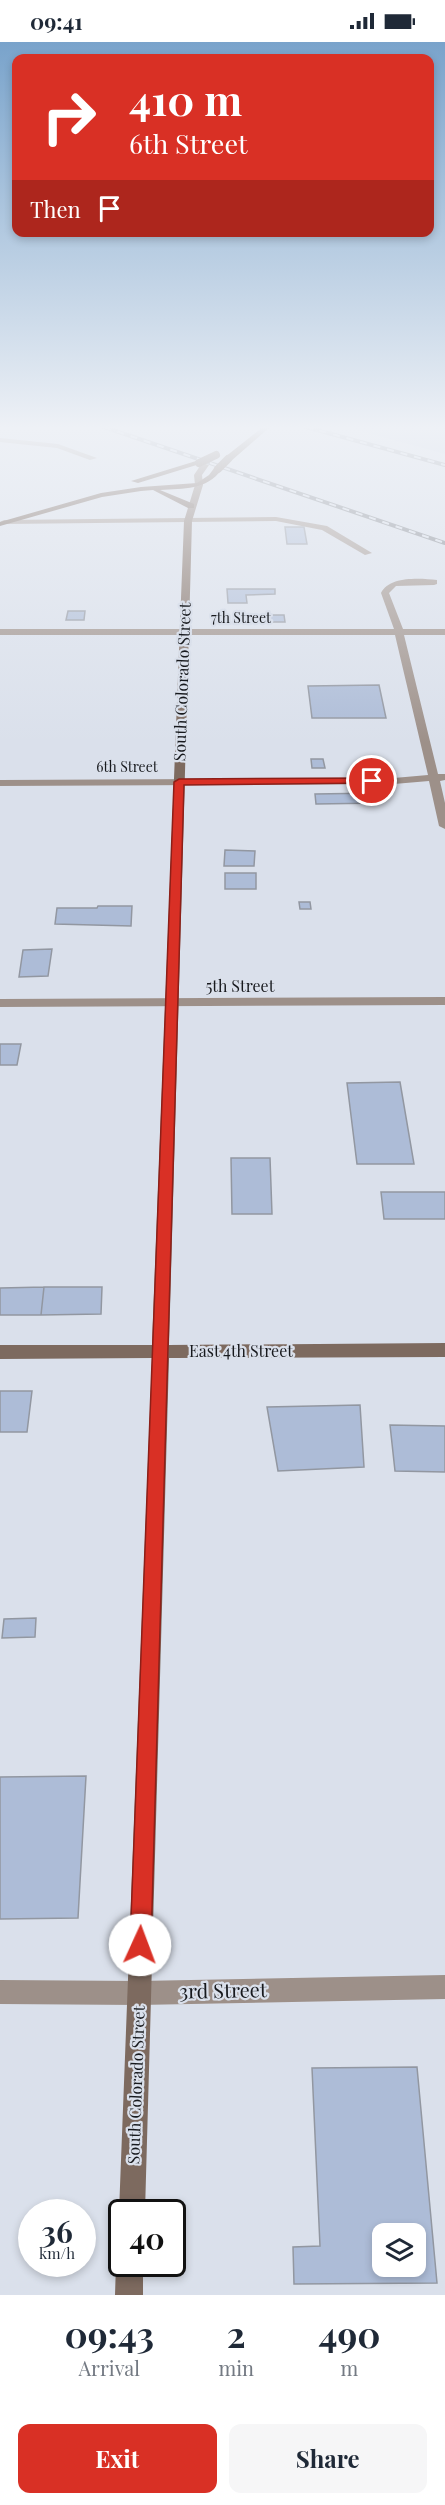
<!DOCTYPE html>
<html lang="en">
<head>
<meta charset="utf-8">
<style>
	:root { --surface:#fff; --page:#f6f6f7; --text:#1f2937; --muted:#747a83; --accent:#d93025 }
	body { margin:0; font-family:"Playfair Display",serif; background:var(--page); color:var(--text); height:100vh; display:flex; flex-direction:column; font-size:22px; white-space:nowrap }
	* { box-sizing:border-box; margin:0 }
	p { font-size:20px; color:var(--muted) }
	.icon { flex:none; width:33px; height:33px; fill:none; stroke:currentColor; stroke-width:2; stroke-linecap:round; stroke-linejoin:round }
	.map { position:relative; height:2253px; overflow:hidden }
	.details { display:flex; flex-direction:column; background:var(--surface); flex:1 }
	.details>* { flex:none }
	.top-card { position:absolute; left:12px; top:12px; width:422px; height:183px; border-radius:12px; box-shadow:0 3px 9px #0003; background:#d93025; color:#fff; overflow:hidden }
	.buttons { position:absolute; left:372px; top:2181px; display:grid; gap:12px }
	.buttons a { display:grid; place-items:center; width:54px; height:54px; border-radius:12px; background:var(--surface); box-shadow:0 3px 9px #0003; font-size:30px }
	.speed { position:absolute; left:18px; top:2157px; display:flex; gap:12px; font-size:30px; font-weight:700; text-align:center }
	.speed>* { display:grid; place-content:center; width:78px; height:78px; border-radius:50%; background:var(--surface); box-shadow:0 3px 9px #0003; line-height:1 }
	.speed small { font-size:15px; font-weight:400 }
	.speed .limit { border:3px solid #111; border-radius:9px; background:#fff; color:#111 }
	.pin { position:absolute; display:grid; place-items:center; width:51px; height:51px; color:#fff; margin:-26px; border:3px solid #fff; border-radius:50%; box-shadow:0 2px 6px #0007 }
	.me { position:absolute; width:66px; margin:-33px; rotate:2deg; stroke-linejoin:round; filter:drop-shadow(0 0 4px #0008) }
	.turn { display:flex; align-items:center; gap:21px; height:126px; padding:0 18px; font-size:27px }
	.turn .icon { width:78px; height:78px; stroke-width:2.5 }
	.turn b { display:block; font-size:42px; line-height:51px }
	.then { display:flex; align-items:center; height:57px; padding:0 18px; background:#0003; gap:12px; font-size:22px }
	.eta { display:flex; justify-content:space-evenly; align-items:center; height:102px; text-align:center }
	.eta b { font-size:36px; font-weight:700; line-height:42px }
	.cta { display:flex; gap:12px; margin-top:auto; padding:12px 18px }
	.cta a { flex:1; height:69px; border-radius:12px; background:var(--accent); color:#fff; font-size:24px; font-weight:700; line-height:69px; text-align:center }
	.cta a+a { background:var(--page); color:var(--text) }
	.status { display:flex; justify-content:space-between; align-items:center; height:42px; padding:0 30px; background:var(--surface); direction:ltr }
	.status svg { height:16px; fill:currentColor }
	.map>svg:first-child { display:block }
	.built { fill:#cad3e5 }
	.building { fill:#adbcd7; stroke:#9297a1; stroke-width:1.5; fill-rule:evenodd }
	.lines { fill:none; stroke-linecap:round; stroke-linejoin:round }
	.street { fill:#9d9089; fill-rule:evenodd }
	.secondary { fill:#7d6a5f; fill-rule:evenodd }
	.primary { fill:#654f42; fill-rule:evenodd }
	.rail-casing { stroke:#797d85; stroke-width:4 }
	.rail { stroke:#dae0eb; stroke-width:2; stroke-dasharray:7; stroke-linecap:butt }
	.primary-bridge { stroke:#654f42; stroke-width:8 }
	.route { fill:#d93025; stroke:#8d1f18; stroke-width:1.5 }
	.labels { text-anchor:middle; stroke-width:4.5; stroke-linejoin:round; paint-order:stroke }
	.far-street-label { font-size:14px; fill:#17191d; stroke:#dae0eb }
	.street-label { font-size:16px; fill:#17191d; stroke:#dae0eb }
	.near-street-label { font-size:20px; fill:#17191d; stroke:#dae0eb }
</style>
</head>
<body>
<div class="status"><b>09:41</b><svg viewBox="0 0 49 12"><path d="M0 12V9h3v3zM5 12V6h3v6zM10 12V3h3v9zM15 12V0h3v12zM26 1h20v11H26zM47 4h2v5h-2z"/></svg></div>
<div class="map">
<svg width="445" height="2253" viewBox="0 0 445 2253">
	<rect width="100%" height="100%" fill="#dae0eb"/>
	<path class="built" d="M346,385H445V412Z"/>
	<path class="building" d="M285,485H304L307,502H287Z
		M227,547H275V552L246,553L247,561H228Z
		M68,569H85L84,578H66Z
		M259,573H284L285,580H260Z
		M379,643L386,676H312L308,644Z
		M311,717H323L325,726H312Z
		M378,751L381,761L316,762L315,752Z
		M225,808L255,809L254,824H224Z
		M225,831H256V847H225Z
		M299,860H310L311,867H300Z
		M98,864H132L131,884L55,882L57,866H97Z
		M52,907L48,934L19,935L23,908Z
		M0,1002H21L17,1023H0Z
		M400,1040L414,1122H357L347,1041Z
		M231,1116H270L272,1172H232Z
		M381,1150H445V1177H384Z
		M44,1245H102L101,1272L41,1273Z
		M44,1245L41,1273H0V1246Z
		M0,1349H32L27,1390H0Z
		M360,1363L364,1425L278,1429L267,1365Z
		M390,1383L445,1384V1430L395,1429Z
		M36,1576L35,1595L2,1596L4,1577Z
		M86,1734L78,1876L0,1877V1735Z
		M417,2025L437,2241L294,2242L293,2205L320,2204L312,2026ZM382,2192H416V2224H382Z"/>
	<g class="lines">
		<path class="street" d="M0,396L58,402L97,416L90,418L57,406L0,400Z
			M276,475L327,484L372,511L365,513L322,488L276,479L4,482L0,480L4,478Z
			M437,538V542L434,543L396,544L389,551L403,587H445V593H404L438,732H445V738L440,739L445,761V787L439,784L429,739L394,742L0,744V738L394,736L428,733L395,593H0V587H394L381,551C389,534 420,536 437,538Z
			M445,955V963L0,965V957Z
			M445,1933V1957L139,1963L0,1962V1938L139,1939Z"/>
		<path class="secondary" d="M202,421L209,423L202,433L203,443L192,479L169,1303L445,1301V1315L169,1316L145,2170H122V2177L119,2170L152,1316L0,1317V1303H152L184,479L195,443L194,433Z
			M120,2212L122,2222H143V2253H115L116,2222Z"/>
		<path class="primary" d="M263,385H270L231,419H225V415Z
			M196,419L203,421L138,441L131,439Z
			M215,425L222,427C206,449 184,446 160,448L194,462V466H188L153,448L141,449L102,455L0,484V480L101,451L141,445L197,441L209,433Z"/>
		<g class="rail-casing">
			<path id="rail" d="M104,385L445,501
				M306,385L445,423"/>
		</g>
		<use href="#rail" class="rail"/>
		<path class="primary-bridge" d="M199,421L216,413
			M218,427L228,417"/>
	</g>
	<linearGradient id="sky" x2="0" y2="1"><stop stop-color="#79a3cb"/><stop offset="0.55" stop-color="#eef1f6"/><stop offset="1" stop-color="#eef1f6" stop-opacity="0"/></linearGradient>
	<rect width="445" height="701" fill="url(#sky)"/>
	<path class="route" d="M372,736L377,739L375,741L184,743L151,1903L148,1911L140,1914L133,1911L130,1903L174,740L179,737Z"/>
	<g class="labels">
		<g class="far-street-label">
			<text x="241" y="581">7th Street</text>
			<text x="127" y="730">6th Street</text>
		</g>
		<g class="street-label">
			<text transform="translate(182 640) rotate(-88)" y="6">South Colorado Street</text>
			<text x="240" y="950">5th Street</text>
			<text x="241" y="1315">East 4th Street</text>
			<text transform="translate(136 2043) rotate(-88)" y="6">South Colorado Street</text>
		</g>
		<g class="near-street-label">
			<text transform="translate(223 1949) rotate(-1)" y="7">3rd Street</text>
		</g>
	</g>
</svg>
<div class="buttons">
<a><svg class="icon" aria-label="layers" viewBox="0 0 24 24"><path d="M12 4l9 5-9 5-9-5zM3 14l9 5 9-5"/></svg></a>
</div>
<div class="speed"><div>36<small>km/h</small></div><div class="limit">40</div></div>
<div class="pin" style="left:372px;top:739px;background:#d93025"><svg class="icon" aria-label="arrive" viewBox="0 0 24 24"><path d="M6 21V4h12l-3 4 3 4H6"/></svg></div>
<svg class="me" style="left:140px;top:1903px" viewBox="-20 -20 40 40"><circle r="19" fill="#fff"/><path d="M0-13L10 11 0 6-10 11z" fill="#d93025"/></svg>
<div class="top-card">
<div class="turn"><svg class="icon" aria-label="right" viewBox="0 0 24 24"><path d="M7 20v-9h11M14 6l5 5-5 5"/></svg><div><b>410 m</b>6th Street</div></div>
<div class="then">Then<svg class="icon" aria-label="arrive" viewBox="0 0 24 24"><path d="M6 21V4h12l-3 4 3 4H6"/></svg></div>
</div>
</div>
<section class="details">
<div class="eta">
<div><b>09:43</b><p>Arrival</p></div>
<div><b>2</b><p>min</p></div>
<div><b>490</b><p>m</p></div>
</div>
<div class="cta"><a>Exit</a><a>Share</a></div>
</section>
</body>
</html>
